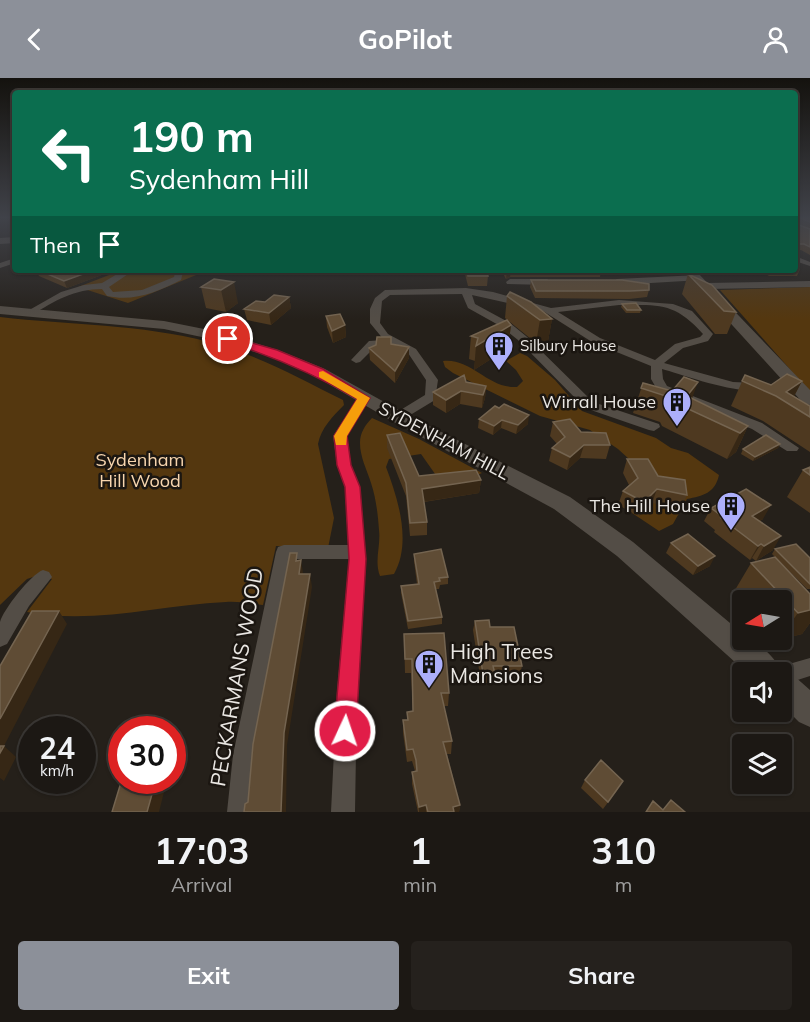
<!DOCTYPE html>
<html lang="en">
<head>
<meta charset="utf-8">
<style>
	:root { --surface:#1c1814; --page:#25211d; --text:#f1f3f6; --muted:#a0a0a0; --line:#3a3734; --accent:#8c9099 }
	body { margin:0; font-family:Mulish,sans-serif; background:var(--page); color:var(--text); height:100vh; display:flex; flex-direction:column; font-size:22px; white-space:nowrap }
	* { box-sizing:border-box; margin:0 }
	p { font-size:20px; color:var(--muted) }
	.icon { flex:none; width:33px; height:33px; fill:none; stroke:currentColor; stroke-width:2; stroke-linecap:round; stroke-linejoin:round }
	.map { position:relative; height:734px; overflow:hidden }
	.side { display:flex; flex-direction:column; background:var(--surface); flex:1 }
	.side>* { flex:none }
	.hud { position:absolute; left:12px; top:12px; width:786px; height:183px; border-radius:6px; box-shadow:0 2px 4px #0004,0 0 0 2px var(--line); background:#0b6e4f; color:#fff; overflow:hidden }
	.needle { width:39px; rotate:259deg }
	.tools { position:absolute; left:732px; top:512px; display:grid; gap:12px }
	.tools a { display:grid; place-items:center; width:60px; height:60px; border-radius:6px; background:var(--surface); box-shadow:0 2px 4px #0004,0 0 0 2px var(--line); font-size:30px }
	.speed { position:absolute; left:18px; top:638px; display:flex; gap:12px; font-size:30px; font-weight:700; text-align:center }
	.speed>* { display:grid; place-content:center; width:78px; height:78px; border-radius:50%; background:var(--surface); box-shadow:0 2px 4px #0004,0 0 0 2px var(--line); line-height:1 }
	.speed small { font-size:15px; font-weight:400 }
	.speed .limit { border:9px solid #d22; background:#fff; color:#111 }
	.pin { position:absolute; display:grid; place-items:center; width:51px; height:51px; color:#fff; margin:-26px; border:3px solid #fff; border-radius:50%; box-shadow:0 2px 6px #0007 }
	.me { position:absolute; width:66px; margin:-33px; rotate:3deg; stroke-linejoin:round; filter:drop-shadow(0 0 4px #0008) }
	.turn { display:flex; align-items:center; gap:21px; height:126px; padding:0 18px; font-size:27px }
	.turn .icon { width:78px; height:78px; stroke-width:2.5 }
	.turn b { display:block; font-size:42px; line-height:51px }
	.then { display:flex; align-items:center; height:57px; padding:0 18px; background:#0003; gap:12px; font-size:22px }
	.eta { display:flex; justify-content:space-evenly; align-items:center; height:102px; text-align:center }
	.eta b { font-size:36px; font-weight:700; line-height:42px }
	.cta { display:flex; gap:12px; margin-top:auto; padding:12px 18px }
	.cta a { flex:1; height:69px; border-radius:6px; background:var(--accent); color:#fff; font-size:24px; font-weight:700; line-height:69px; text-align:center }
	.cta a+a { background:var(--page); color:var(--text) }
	header { display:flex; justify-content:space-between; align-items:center; height:78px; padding:0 18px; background:var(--accent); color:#fff; font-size:27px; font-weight:700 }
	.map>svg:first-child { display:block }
	.green { fill:#54370f }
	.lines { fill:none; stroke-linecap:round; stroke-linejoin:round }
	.street { fill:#534d46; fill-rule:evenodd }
	.secondary { fill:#534d46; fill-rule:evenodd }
	.wall { fill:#4e3920 }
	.shaded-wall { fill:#362715 }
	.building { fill:#5f4c35; stroke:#746450; stroke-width:1.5 }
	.route { fill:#e11d48; stroke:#92132f; stroke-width:1.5 }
	.slow { fill:#f59e0b }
	.labels { text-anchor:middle; stroke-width:5; stroke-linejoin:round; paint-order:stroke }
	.far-poi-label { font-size:15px; fill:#eae7e3; stroke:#1b1611; text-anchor:start }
	.poi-label { font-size:18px; fill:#eae7e3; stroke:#1b1611; text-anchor:end }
	.street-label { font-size:18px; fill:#eae7e3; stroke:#1b1611 }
	.park-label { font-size:18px; fill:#f7d5ae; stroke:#1b1611 }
	.near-poi-label { font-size:21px; fill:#eae7e3; stroke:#1b1611; text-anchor:start }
	.near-street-label { font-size:21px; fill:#eae7e3; stroke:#1b1611 }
</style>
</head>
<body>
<header><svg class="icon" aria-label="back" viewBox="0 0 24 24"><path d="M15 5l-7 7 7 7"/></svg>GoPilot<svg class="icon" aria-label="person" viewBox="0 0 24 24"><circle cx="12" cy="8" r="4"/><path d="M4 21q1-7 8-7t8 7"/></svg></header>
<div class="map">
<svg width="810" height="734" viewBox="0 0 810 734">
	<rect width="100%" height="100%" fill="#25201a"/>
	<path class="green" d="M122,192H194L201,195L128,225L78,209Z
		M810,209V314L720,212Z
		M0,239C69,247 141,246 209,264C256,276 299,300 343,322L344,327C333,338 321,350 318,366L334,440L328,470L276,468L263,527C251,526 238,523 226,524C159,527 93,547 27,534L52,501L36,498L27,501L0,527Z
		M520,275L527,278L555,302L582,333L656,360L671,370L688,375L719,397C715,415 703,418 687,421L673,446L659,453L632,435L622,417L628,413L640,391L618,371L590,352L540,338L453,295L445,289L443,283C472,280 488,311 517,309L523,303L516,292L506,283Z
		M372,340L419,361L482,395L471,400L440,403L421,376L389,381L386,389C398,421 412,464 394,496L380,498C374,482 381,468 379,452C378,437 376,420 371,405C367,392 360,379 360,365C360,355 365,347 372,340Z"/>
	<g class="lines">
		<path class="street" d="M795,178L810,184V188L795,183Z
			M15,180V185L0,190V185Z
			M124,192H134L109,209L113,214L142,212L174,199L175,195L172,192H182L183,194L181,202C157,214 134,224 107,218L102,211C75,211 54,223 32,237L24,235L61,214L84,207L102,205Z
			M237,192H246L247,193L243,195Z
			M698,197L701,198V202L617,207L613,204L617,201Z
			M510,201H547L551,204L547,207L507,206L506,204Z
			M810,203V209L706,211L702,208L706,205Z
			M466,210L493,214L551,230L619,222L673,226L692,233L713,256L708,263L683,270L664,285L733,304L756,305L762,309C748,321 681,296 662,291L663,301L667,308L762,345L799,370L797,373H787L752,351L658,313L651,301V288L592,264L543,233L472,217L475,226L510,245L526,258L593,324L659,346L660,349L654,353L649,352L585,330L518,262L502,249L468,230L462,216L390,217L382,223L380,245L388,256L416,271L438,302L435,322L402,342H394L392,339L394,336L425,317L426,302L408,275L395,268H376L360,284L356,285L351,282L369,263L384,262L370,245V231L375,220L385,212ZM619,227C659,227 675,224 703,256L700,259L675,266L655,282L600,260L558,234Z
			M364,316L370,320L347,358L351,387L359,409L365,474L357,613L355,734H331L337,613L349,481H291L255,677L251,734H227L233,677L276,474L278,469L284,467H348L345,409L337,387L333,358L360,317Z
			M43,492L49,494L52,499L29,528L7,566L0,569C0,561 0,551 0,544C3,532 31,496 43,492Z
			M810,580V598L782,607V594H773L775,590Z"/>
		<path class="secondary" d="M15,159V165L0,166V160Z
			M682,192H695L810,312V327L804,326Z
			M0,228L164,243L219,254L278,272L325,291L404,335L570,419L633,464L742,555V561C757,561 776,580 781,593L793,597L810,612V649L799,644L782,627V594H746L617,478L554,431L392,343L313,297L268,278L211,261L164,251L0,236Z"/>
	</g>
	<path class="wall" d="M795,139H810V177L801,172L795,173Z
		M795,187L800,191L797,198H769L759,192H795Z
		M36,192H115L67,210L39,198Z
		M464,192H486L488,198L487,208H468Z
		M501,192H601L600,199H510L506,201Z
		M626,192H674L673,195L630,196Z
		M688,196L736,234L727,256H715L682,216Z
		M214,201L238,225L226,234L206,230L201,209Z
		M531,202L649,212L647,219L629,221L535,220L530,209Z
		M507,218L552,241L548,263L536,265L505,240Z
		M289,219L291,230L271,247L247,242L244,231L265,224Z
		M622,226L641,232L640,235H626L621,229Z
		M326,238L345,247L346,259L333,265L327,249Z
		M511,247L508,270L474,292L475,283L469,281L471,258Z
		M391,266L409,269V280L395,305L370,282L369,270Z
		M745,297L771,307L802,303L794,318L810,328V374L763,343L731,328Z
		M466,304L486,308L485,320L482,330L460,326L446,335L433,327V314Z
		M643,305L692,321L748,348L736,374L727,381L662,348L660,344L633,335Z
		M495,328L528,346L516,356L501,350L493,357L478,350L479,341Z
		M553,344L581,354L610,367L606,381L580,380L567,392L549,383L552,370L557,366L550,358Z
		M387,357L419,398L481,402L479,415L424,424L427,444V457L410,458L406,418L387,370Z
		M780,366L778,370L753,383L741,376L743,371Z
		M627,381L658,398L687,417L681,431L652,425L639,438L618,427L623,413L629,407L623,395Z
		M810,389V435L787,419L803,392Z
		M711,430L763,441L760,443L773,472L756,483L752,480L750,482L714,454L715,452L704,443Z
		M671,465L710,488L693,497L666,475Z
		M775,471L810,480V511H807L772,476Z
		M414,476L448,499V506L440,507L439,511H436L442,539V546L408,551L401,515V508L417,506L414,483Z
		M751,485L810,516V545L802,556L782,561V522H744L735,512Z
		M475,543L490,549L522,588L520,597H494L493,605H481L473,552Z
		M404,556L449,615L448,628H444L452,663L451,676H447L460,727L459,734H418L412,706V694L415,693L412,683L407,684L403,655V642H407V634L413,633L411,595H405Z
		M585,702L618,711L603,731L581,710Z"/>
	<path class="shaded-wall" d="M94,192H115L67,210L64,203Z
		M508,192H511L510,199L506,201L507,193Z
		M234,204L238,225L226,234L221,212Z
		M289,219L291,230L271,247L269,235Z
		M552,241L548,263L536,265L540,242Z
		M345,247L346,259L333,265L332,253Z
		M511,247L508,270L474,292L476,268Z
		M409,269V280L395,305V293Z
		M802,303L790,326L786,314Z
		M698,304L689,329L687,318Z
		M486,308L485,320L482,330L483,317Z
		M461,313L460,326L446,335V322Z
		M529,337L528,346L516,356L518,347Z
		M502,342L501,350L493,357L494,348Z
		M748,348L736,374L727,381L740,355Z
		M780,366L778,370L753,383L755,379Z
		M584,367L580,380L567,392L570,379Z
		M481,402L479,415L422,424V411Z
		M657,411L652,425L639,438L644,424Z
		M771,427L763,441L744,452L752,438Z
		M781,458L773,472L756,483L764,468Z
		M761,466L752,480L750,482L758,468Z
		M715,478L710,488L693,497L698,488Z
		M301,482L303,495L301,509L299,496Z
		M310,496L312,509L287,667L286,734H281L284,655Z
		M810,532V545L802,556L782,561V557L798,535Z
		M59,533L67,546L4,668L16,679L4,703L0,700V641Z
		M156,702H167L159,734H147Z
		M426,727V734H419V729Z
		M460,727L459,734H452L453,729Z"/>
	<path class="building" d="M795,139H810V144L798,139L795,141L796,146L810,151V169L804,166H795Z
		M38,192H94L64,203Z
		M467,192H486L488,198H468Z
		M688,196L712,207L736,234L724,233Z
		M214,201L234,204L221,212L201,209Z
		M531,202H622L649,206V212L630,213H536Z
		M510,214L531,224L552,241L540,242L507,218Z
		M274,217L289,219L269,235L244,231L256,223L265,224Z
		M636,225L641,232H627L622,226Z
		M340,236L345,247L332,253L326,238Z
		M507,242L511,247L476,268L478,260L471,258Z
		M377,259H391V266L409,269L395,293L369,270L376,267Z
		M787,296L802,303L786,314L810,328V339L776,318L742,303L745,297L771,307Z
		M464,297L466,304L486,308L483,317L461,313L446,322L433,314Z
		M684,299L698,304L687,318L748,348L740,355L671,323L669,319L641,310L643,305L672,313Z
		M504,326L529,337L518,347L502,342L494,348L479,341L495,328L499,330Z
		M570,341L581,354L606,355L610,367H584L570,379L552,370L565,359L553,344Z
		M400,355L419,398L476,392L481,402L422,411L427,444L410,445L406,405L387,357Z
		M766,357L780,366L755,379L743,371Z
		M627,381H648L658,398L685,402L687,417L657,411L644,424L623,413L638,400Z
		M810,389V397L803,392Z
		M746,411L771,427L752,438L781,458L764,468L761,466L758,468L721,440L723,439L711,430Z
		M688,456L715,478L698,488L671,465Z
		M796,466L810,480V506L775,471Z
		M441,471L448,499L439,500L440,503L434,504L442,539L408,543L401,508L419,506L414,476Z
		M290,475H297L296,483L301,482L299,496H310L284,655L281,734H244L245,726L248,724L253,666Z
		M775,479L810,516V532L798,535L751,485Z
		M32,533H59L0,641V588Z
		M489,542L490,549H514L522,588H493L495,596H483L475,543Z
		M444,555L449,615H441L452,663L443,664L460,727L453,729L454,734H428L426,727L419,729L412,694L417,693L416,682L413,671L407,672L403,642H408L407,634L413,633L412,581H405L404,556Z
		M0,668H4L0,675Z
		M601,682L623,703L608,724L585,702Z
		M122,701L156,702L147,734H112Z
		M671,722L685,734H646L653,723L663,732Z"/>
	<linearGradient id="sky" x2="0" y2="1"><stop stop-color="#14120e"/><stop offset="0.58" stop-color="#404249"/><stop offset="1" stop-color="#404249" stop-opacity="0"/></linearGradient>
	<rect width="810" height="241" fill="url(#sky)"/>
	<path class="route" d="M228,258L277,272L323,291L370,320L347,358L351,387L360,409L366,481L356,653L353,661L345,664L337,661L334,653L349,481L345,409L337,387L334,358L357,321C313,295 273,278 224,263L222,261Z"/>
	<path class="slow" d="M323,293L370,320L347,358L346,367H336L334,358L357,321L319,299V294Z"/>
	<defs>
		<g id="building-pin" transform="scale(1.5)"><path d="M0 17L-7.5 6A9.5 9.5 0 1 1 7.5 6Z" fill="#acaffb" stroke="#1b1611"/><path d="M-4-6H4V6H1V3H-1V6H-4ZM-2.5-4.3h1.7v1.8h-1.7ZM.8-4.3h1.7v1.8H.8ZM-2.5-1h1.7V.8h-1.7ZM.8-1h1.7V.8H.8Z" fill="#111"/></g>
	</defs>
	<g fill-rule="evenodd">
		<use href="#building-pin" x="499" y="268"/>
		<use href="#building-pin" x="677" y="324"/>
		<use href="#building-pin" x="731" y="428"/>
		<use href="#building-pin" x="429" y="586"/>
	</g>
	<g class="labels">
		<g class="far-poi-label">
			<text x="520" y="273">Silbury House</text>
		</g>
		<g class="poi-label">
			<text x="656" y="330">Wirrall House</text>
			<text x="710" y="434">The Hill House</text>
		</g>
		<g class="street-label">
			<text transform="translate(444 363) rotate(28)" y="6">SYDENHAM HILL</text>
		</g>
		<g class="park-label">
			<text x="140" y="388">Sydenham<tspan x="140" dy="21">Hill Wood</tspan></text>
		</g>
		<g class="near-poi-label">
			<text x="450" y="581">High Trees<tspan x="450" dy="24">Mansions</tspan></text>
		</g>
		<g class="near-street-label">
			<text transform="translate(237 599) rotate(-80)" y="7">PECKARMANS WOOD</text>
		</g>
	</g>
</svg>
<div class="tools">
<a><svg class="needle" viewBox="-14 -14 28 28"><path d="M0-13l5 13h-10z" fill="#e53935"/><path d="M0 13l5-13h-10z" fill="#a0a0a0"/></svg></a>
<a><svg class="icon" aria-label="sound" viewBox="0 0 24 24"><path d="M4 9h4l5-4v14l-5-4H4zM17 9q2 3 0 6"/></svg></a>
<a><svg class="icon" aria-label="layers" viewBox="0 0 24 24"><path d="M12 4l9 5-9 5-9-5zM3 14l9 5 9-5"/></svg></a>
</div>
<div class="speed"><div>24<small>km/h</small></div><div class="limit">30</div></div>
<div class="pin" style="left:228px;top:261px;background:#d93025"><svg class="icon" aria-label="arrive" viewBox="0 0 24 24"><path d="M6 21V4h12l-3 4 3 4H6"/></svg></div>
<svg class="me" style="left:345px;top:653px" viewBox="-20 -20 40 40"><circle r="17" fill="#e11d48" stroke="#fff" stroke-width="3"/><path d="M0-11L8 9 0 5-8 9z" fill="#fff"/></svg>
<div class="hud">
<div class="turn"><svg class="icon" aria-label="left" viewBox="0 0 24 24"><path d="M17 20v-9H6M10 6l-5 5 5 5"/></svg><div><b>190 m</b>Sydenham Hill</div></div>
<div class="then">Then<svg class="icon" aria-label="arrive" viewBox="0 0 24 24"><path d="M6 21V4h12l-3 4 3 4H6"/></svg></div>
</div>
</div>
<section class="side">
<div class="eta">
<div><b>17:03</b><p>Arrival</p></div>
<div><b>1</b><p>min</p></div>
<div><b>310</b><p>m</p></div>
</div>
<div class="cta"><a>Exit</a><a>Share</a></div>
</section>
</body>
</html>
